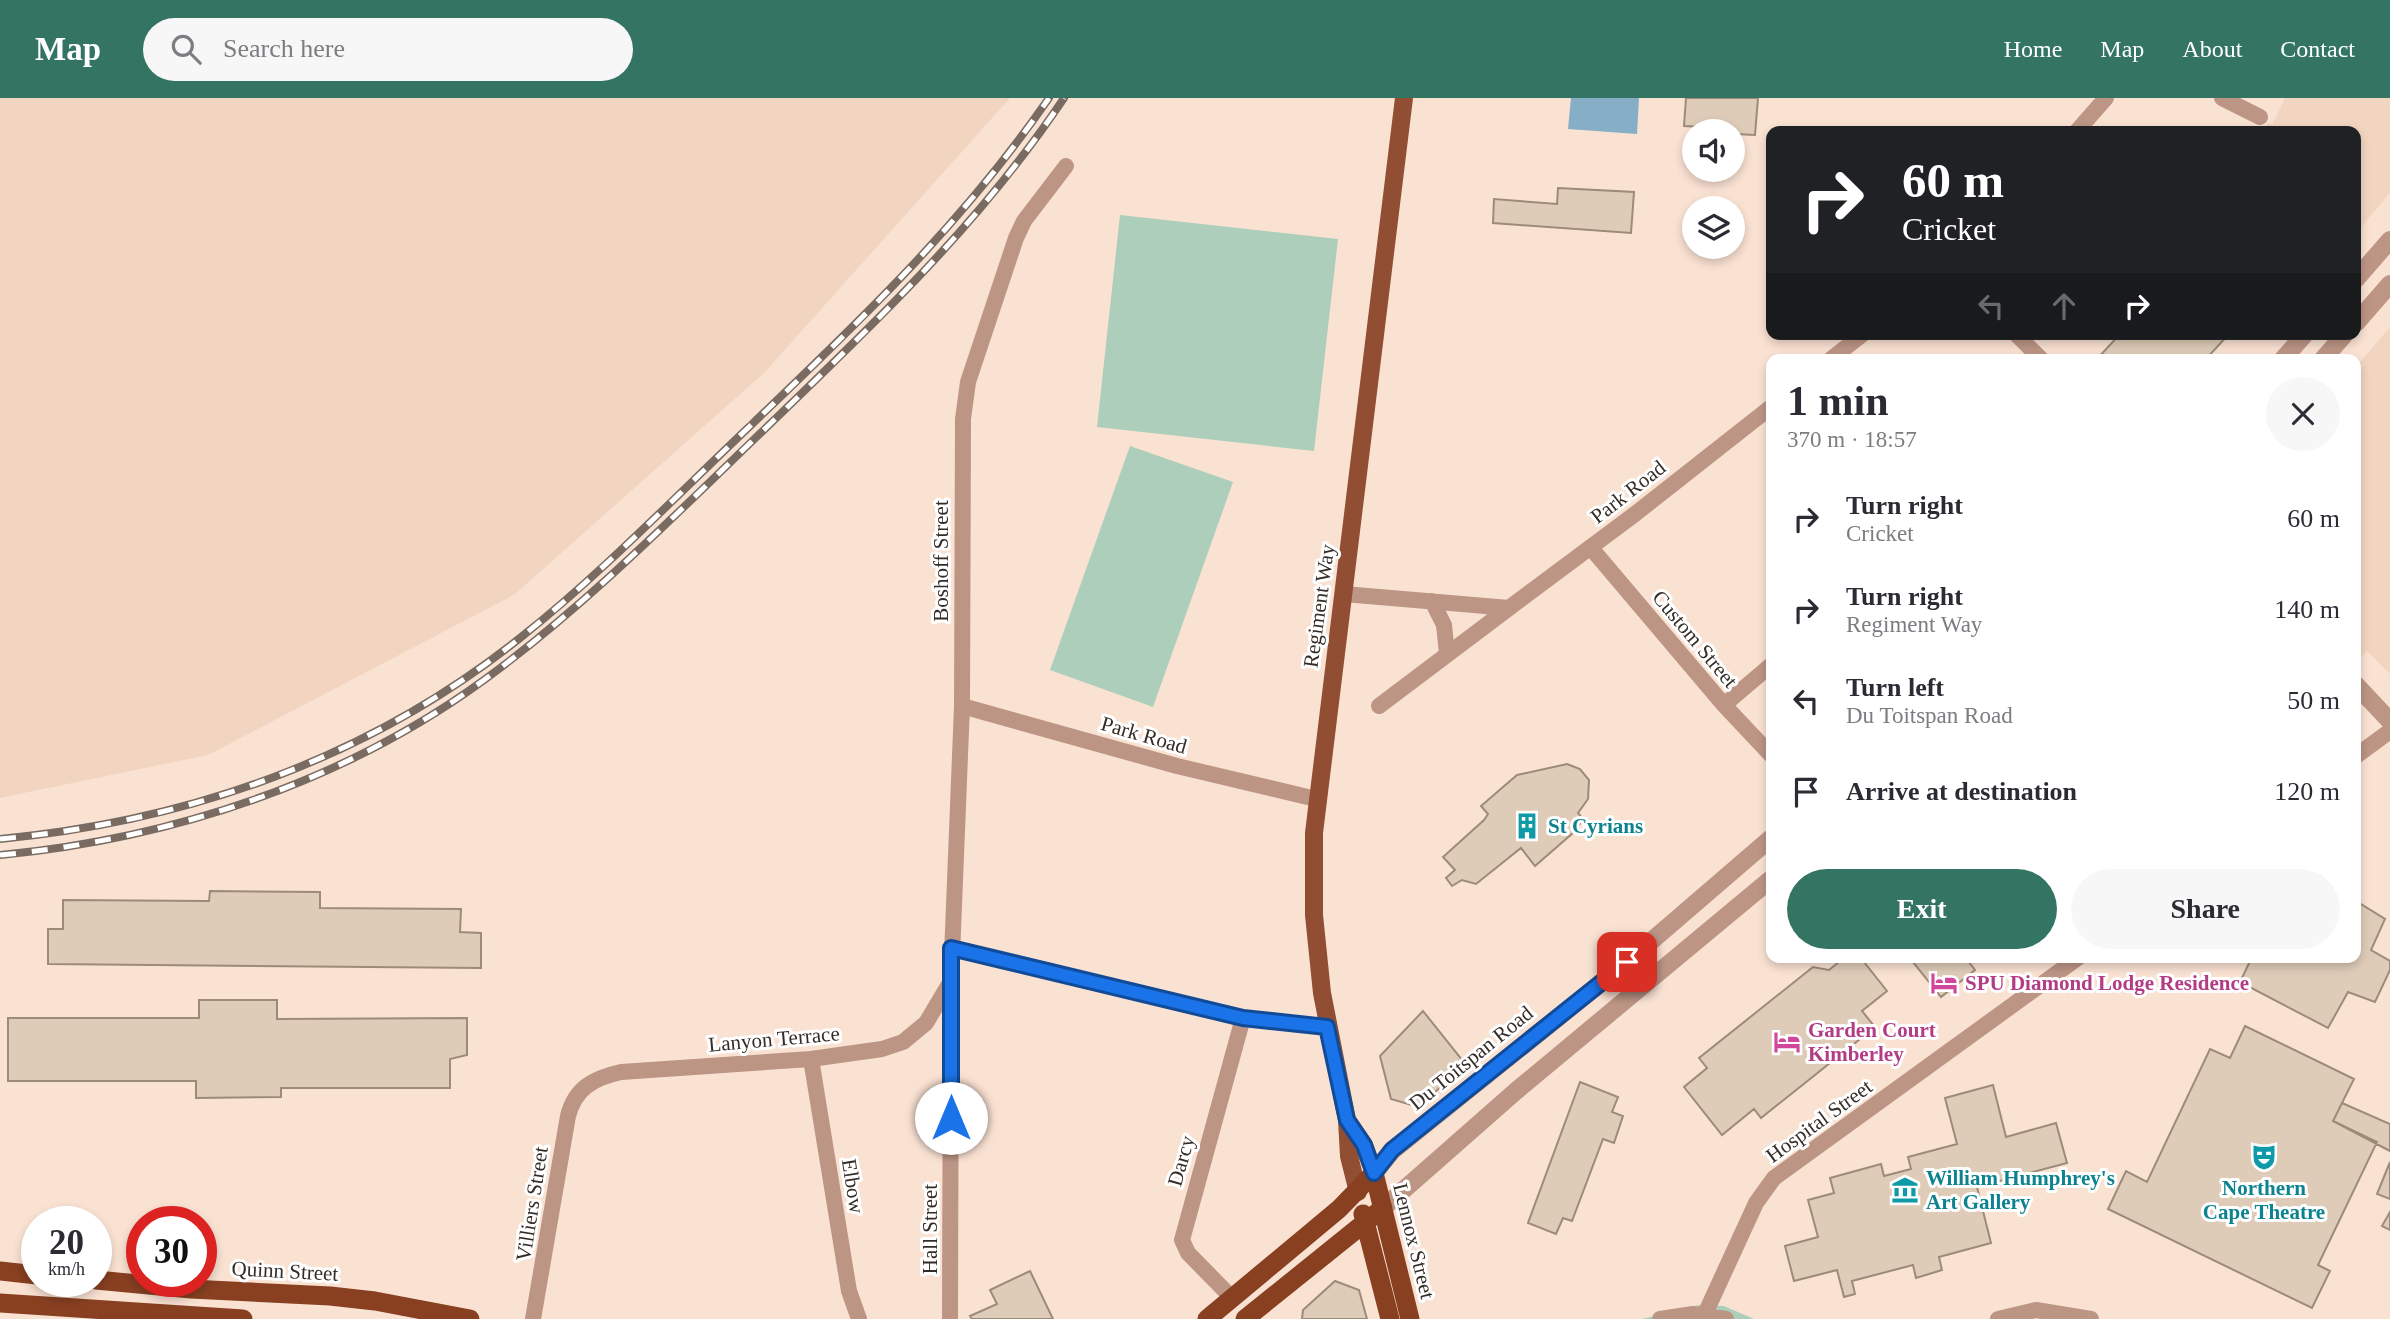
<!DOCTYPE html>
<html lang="en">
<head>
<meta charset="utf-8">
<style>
	:root { --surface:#fff; --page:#f7f7f7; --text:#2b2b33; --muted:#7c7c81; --accent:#337463 }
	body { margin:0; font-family:"Times New Roman",serif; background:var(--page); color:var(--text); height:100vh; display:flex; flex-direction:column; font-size:26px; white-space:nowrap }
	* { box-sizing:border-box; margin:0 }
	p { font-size:23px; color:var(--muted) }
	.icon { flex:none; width:38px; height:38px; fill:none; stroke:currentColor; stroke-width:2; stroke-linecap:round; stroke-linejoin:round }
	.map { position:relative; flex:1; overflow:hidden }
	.drawer { position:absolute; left:1766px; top:256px; width:595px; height:609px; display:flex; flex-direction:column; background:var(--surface); border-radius:14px; box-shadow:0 4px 10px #0003 }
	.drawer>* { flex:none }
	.guide { position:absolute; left:1766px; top:28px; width:595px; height:214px; border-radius:14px; box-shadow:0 4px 10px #0003; background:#202124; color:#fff; overflow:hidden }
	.buttons { position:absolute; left:1682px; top:21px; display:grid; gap:14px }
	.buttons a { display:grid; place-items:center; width:63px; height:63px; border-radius:50%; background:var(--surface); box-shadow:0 4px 10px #0003; font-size:35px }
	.speed { position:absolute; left:21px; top:1108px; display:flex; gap:14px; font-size:35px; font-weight:700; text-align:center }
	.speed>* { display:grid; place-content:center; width:91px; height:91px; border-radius:50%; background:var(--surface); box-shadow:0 4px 10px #0003; line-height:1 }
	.speed small { font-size:18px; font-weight:400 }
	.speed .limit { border:10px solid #d22; background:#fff; color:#111 }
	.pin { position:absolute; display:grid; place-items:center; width:60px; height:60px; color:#fff; margin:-30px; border-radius:14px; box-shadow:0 4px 10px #0006 }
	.me { position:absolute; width:77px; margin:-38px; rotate:0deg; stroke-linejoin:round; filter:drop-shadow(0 0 5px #0008) }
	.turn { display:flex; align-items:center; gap:24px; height:147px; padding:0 21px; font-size:32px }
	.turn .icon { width:91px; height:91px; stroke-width:2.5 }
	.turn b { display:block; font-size:49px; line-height:60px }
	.lanes { display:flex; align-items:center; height:66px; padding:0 21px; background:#0003; justify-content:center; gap:35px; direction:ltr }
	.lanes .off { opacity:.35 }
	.round { display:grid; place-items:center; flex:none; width:74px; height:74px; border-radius:37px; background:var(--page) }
	.summary { display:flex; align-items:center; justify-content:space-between; height:119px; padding:0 21px }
	h1 { font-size:42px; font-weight:700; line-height:52px }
	.cta { display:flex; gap:14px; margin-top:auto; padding:14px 21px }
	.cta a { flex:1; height:80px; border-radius:42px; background:var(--accent); color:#fff; font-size:28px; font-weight:700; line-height:80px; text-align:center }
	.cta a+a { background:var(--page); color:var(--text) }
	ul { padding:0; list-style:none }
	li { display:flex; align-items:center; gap:21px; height:91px; padding:0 21px }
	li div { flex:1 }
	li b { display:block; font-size:26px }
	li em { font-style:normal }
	header { display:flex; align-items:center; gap:42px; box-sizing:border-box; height:98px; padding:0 35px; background:var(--accent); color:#fff }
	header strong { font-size:33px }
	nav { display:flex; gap:38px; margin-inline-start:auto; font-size:24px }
	.search { width:490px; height:63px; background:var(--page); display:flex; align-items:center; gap:18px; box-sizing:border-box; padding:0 24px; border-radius:38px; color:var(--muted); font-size:26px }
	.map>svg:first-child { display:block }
	.built { fill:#f2d5c1 }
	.green { fill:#adceba }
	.water { fill:#86aec6 }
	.building { fill:#deccb8; stroke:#9c8b78; stroke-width:2 }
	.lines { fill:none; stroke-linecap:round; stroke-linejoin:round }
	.minor { stroke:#bc9585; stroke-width:16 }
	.tertiary { stroke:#bc9585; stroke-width:18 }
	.primary { stroke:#914e33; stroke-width:18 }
	.trunk { stroke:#884021; stroke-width:19 }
	.rail-casing { stroke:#796b62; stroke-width:8 }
	.rail { stroke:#fff; stroke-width:5; stroke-dasharray:16; stroke-linecap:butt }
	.route-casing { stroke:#114b97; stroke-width:18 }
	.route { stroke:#1a73e8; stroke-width:12 }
	.labels { text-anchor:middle; stroke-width:6; stroke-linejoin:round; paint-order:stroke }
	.street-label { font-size:21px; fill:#342c26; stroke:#fff }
	.culture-label { font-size:21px; font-weight:bold; fill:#0d838f; stroke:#fff; text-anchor:start }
	.hotel-label { font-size:21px; font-weight:bold; fill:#b23c85; stroke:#fff; text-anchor:start }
</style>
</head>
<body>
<header>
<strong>Map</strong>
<div class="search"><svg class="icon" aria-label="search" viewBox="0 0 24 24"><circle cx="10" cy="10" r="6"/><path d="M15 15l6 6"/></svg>Search here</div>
<nav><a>Home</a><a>Map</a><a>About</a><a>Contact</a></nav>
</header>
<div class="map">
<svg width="2390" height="1221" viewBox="0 0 2390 1221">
	<rect width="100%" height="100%" fill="#fae2d3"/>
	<path class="built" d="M0,0H1010L765,274L514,497L208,657L0,700Z
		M2285,0H2390V95L2356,135V33H2261L2268,25L2272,27Z
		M2390,229V576L2367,553L2359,561L2356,557V269Z"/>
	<path class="green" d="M1120,117L1338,141L1314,353L1097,329Z
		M1130,348L1233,384L1153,609L1050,572Z
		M1699,1207L1724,1208L1754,1221H1642Z"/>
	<path class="water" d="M1571,0H1639L1637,36L1568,31Z"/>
	<path class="building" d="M1686,0H1758L1755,37L1735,36L1732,52V33H1701L1702,29L1684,28Z
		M1558,90L1634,94L1631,135L1493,125L1494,101L1557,106Z
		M2120,236H2229L2206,261H2097Z
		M1567,666L1580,671L1589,682L1588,701L1578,715L1583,721L1574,734L1535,768L1521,750L1476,786L1462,782L1452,788L1446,780L1455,772L1443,759L1484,722L1488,716L1481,708L1517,677Z
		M210,793L320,794V810L461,811L460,834L481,835V870L48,866V831H63V802L209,803Z
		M2356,803L2385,821L2371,852L2390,863V872L2375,904L2348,894L2328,930L2240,884L2252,859H2356Z
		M1845,859H1860L1887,893L1862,913L1875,929L1761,1020L1754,1011L1722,1037L1684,989L1707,970L1699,960L1813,869L1829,872Z
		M1909,859H1965L1975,872L1941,899Z
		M199,902H277V921L467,920V957L450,961V990H281V999L196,1000V983H8V920H199Z
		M1423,913L1466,967L1418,1009L1391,1001L1380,958Z
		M2245,928L2354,981L2333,1023L2377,1044L2318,1167L2330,1173L2312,1210L2108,1111L2126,1073L2147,1084L2210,951L2230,960Z
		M1580,984L1618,999L1612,1014L1623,1018L1614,1045L1603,1041L1572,1123L1563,1120L1556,1136L1528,1125Z
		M1993,987L2006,1039L2056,1025L2067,1065L1977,1089L1991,1145L1939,1159L1942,1172L1916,1180L1913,1167L1852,1183L1855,1196L1844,1199L1837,1172L1794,1183L1785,1148L1818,1139L1808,1102L1834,1095L1830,1080L1881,1066L1884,1078L1911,1071L1908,1059L1957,1046L1945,1000Z
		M2342,1005L2390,1026V1053L2333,1023Z
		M2390,1064V1101L2377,1096Z
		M2390,1114V1132L2382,1128Z
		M1030,1173L1053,1221H972L970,1218L997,1206L990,1192Z
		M1335,1183L1359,1192L1367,1221H1302L1303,1212Z"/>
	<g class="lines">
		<path class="minor" d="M2222,0L2260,19
			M2077,33L2106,0
			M2016,236L2041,261
			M1831,261L1863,236
			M1591,450L1724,607L1771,657
			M1344,496L1509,510L1635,416L1771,309
			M1432,503L1444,527L1447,556
			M1724,607L1771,567
			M962,608L1177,668L1316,701
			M1379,608L1509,510
			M2356,658L2390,633
			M951,850L1243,920L1327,929
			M811,961L849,1193L859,1221
			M1233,1201L1188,1155L1182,1142L1243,920
			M1705,1216L1756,1105L1774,1080L2079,859
			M533,1221L568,1018C575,990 594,980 621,974L811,961L882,951L903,944L926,925L948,888
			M950,1221L951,882L962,608L963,321L968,284L1016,140L1024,123L1066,68
			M1660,1221L1693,1216L1726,1221
			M1998,1221L2036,1212L2091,1221"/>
		<path class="tertiary" d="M2356,181L2390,142
			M2356,225L2390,186
			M2283,261L2305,236
			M2323,261L2345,236
			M2356,587L2390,623
			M1374,1075L1392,1053L1627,864L1771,740
			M1383,1110L1516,993L1771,781"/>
		<path class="primary" d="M1347,1022L1364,1047L1374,1075
			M1358,1094L1349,1058L1347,1022L1322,895L1314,817V735L1404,0"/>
		<path class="trunk" d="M1374,1075L1410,1221
			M1363,1116L1390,1221
			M0,1173L37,1177
			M96,1182L191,1191L330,1198L375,1203L470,1221
			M0,1205L243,1221
			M1207,1221L1339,1111L1374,1075
			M1245,1221L1383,1110"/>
		<g class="rail-casing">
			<path id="rail" d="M0,741C190,723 369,660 520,540C601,476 674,400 749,329C860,223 962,126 1049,0
				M0,757C171,741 344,684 484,582C587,507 678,414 771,325C877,223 982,123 1064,0"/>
		</g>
		<use href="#rail" class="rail"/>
	</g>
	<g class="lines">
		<g class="route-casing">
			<path id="route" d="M951,1020V850L1243,920L1327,929L1347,1022L1364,1047L1374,1075L1392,1052L1627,864"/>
		</g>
		<use href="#route" class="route"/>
	</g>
	<defs>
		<g id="building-bare" transform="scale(2.1)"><path d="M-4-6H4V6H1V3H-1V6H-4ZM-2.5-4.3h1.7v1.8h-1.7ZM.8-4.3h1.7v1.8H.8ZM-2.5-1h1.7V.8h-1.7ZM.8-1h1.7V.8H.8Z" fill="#0f9aa8" stroke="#fff" stroke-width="2.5" paint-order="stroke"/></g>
		<g id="hotel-bare" transform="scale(2.1)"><path d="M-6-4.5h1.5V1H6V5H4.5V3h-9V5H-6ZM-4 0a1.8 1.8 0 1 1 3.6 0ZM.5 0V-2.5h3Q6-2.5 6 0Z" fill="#d1479c" stroke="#fff" stroke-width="2.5" paint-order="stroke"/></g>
		<g id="theatre-bare" transform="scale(2.1)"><path d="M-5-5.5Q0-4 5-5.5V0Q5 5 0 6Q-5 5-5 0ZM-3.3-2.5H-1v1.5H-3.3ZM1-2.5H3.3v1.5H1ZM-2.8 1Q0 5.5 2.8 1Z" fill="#0f9aa8" stroke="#fff" stroke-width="2.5" paint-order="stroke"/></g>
		<g id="museum-bare" transform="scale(2.1)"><path d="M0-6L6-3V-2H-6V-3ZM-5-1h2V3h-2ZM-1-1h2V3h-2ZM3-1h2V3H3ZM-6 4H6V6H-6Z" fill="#0f9aa8" stroke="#fff" stroke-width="2.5" paint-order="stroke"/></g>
	</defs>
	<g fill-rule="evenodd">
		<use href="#building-bare" x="1527" y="728"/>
		<use href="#hotel-bare" x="1944" y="885"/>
		<use href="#hotel-bare" x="1787" y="944"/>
		<use href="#theatre-bare" x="2264" y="1059"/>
		<use href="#museum-bare" x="1905" y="1092"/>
	</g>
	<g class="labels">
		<g class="street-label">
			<text transform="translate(1628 394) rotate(-38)" y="7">Park Road</text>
			<text transform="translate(941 463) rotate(-90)" y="7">Boshoff Street</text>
			<text transform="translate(1319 508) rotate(-82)" y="7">Regiment Way</text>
			<text transform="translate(1695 541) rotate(50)" y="7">Custom Street</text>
			<text transform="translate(1144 637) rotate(16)" y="7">Park Road</text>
			<text transform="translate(774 941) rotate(-5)" y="7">Lanyon Terrace</text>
			<text transform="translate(1471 960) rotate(-39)" y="7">Du Toitspan Road</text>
			<text transform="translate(1819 1023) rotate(-36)" y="7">Hospital Street</text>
			<text transform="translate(1181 1063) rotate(-74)" y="7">Darcy</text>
			<text transform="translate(853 1088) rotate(81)" y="7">Elbow</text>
			<text transform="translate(532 1106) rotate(-81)" y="7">Villiers Street</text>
			<text transform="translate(930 1131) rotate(-90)" y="7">Hall Street</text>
			<text transform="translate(1414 1143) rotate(76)" y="7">Lennox Street</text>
			<text transform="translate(285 1173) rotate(3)" y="7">Quinn Street</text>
		</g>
		<g class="culture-label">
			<text x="1548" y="735">St Cyrians</text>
			<text x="1926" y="1087">William Humphrey's<tspan x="1926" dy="24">Art Gallery</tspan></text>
			<text x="2264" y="1097" text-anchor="middle">Northern<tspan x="2264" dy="24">Cape Theatre</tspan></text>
		</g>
		<g class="hotel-label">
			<text x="1965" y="892">SPU Diamond Lodge Residence</text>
			<text x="1808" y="939">Garden Court<tspan x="1808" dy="24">Kimberley</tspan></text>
		</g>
	</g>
</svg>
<div class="buttons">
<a><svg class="icon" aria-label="sound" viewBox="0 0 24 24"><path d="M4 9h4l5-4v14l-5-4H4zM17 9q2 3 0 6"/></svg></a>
<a><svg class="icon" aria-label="layers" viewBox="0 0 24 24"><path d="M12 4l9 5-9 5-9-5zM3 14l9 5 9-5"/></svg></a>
</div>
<div class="speed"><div>20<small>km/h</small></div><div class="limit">30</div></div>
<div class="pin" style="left:1627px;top:864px;background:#d93025"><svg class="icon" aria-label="arrive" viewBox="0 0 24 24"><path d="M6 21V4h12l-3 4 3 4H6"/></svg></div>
<svg class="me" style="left:951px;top:1020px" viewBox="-20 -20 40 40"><circle r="19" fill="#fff"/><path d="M0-13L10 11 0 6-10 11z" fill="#1a73e8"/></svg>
<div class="guide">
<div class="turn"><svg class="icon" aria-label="right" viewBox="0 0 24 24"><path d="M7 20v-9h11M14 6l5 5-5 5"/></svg><div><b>60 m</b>Cricket</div></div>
<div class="lanes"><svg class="icon off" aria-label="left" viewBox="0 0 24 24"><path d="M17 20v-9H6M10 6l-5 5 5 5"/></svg><svg class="icon off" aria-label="ahead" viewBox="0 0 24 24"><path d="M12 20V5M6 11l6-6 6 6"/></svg><svg class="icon" aria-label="right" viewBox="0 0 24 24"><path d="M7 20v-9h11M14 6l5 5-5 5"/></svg></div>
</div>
<section class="drawer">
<div class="summary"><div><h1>1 min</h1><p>370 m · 18:57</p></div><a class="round"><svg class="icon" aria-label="close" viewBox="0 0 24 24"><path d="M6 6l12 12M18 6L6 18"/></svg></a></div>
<ul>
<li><svg class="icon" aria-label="right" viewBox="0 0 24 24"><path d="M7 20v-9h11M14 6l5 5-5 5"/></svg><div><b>Turn right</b><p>Cricket</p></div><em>60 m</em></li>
<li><svg class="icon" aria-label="right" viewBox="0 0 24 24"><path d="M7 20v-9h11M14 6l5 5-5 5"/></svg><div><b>Turn right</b><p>Regiment Way</p></div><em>140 m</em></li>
<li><svg class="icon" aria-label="left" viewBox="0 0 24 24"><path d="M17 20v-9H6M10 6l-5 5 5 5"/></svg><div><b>Turn left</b><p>Du Toitspan Road</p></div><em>50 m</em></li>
<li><svg class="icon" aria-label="arrive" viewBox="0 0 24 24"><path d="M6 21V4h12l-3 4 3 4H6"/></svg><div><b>Arrive at destination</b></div><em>120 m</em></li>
</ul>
<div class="cta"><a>Exit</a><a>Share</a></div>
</section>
</div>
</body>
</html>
